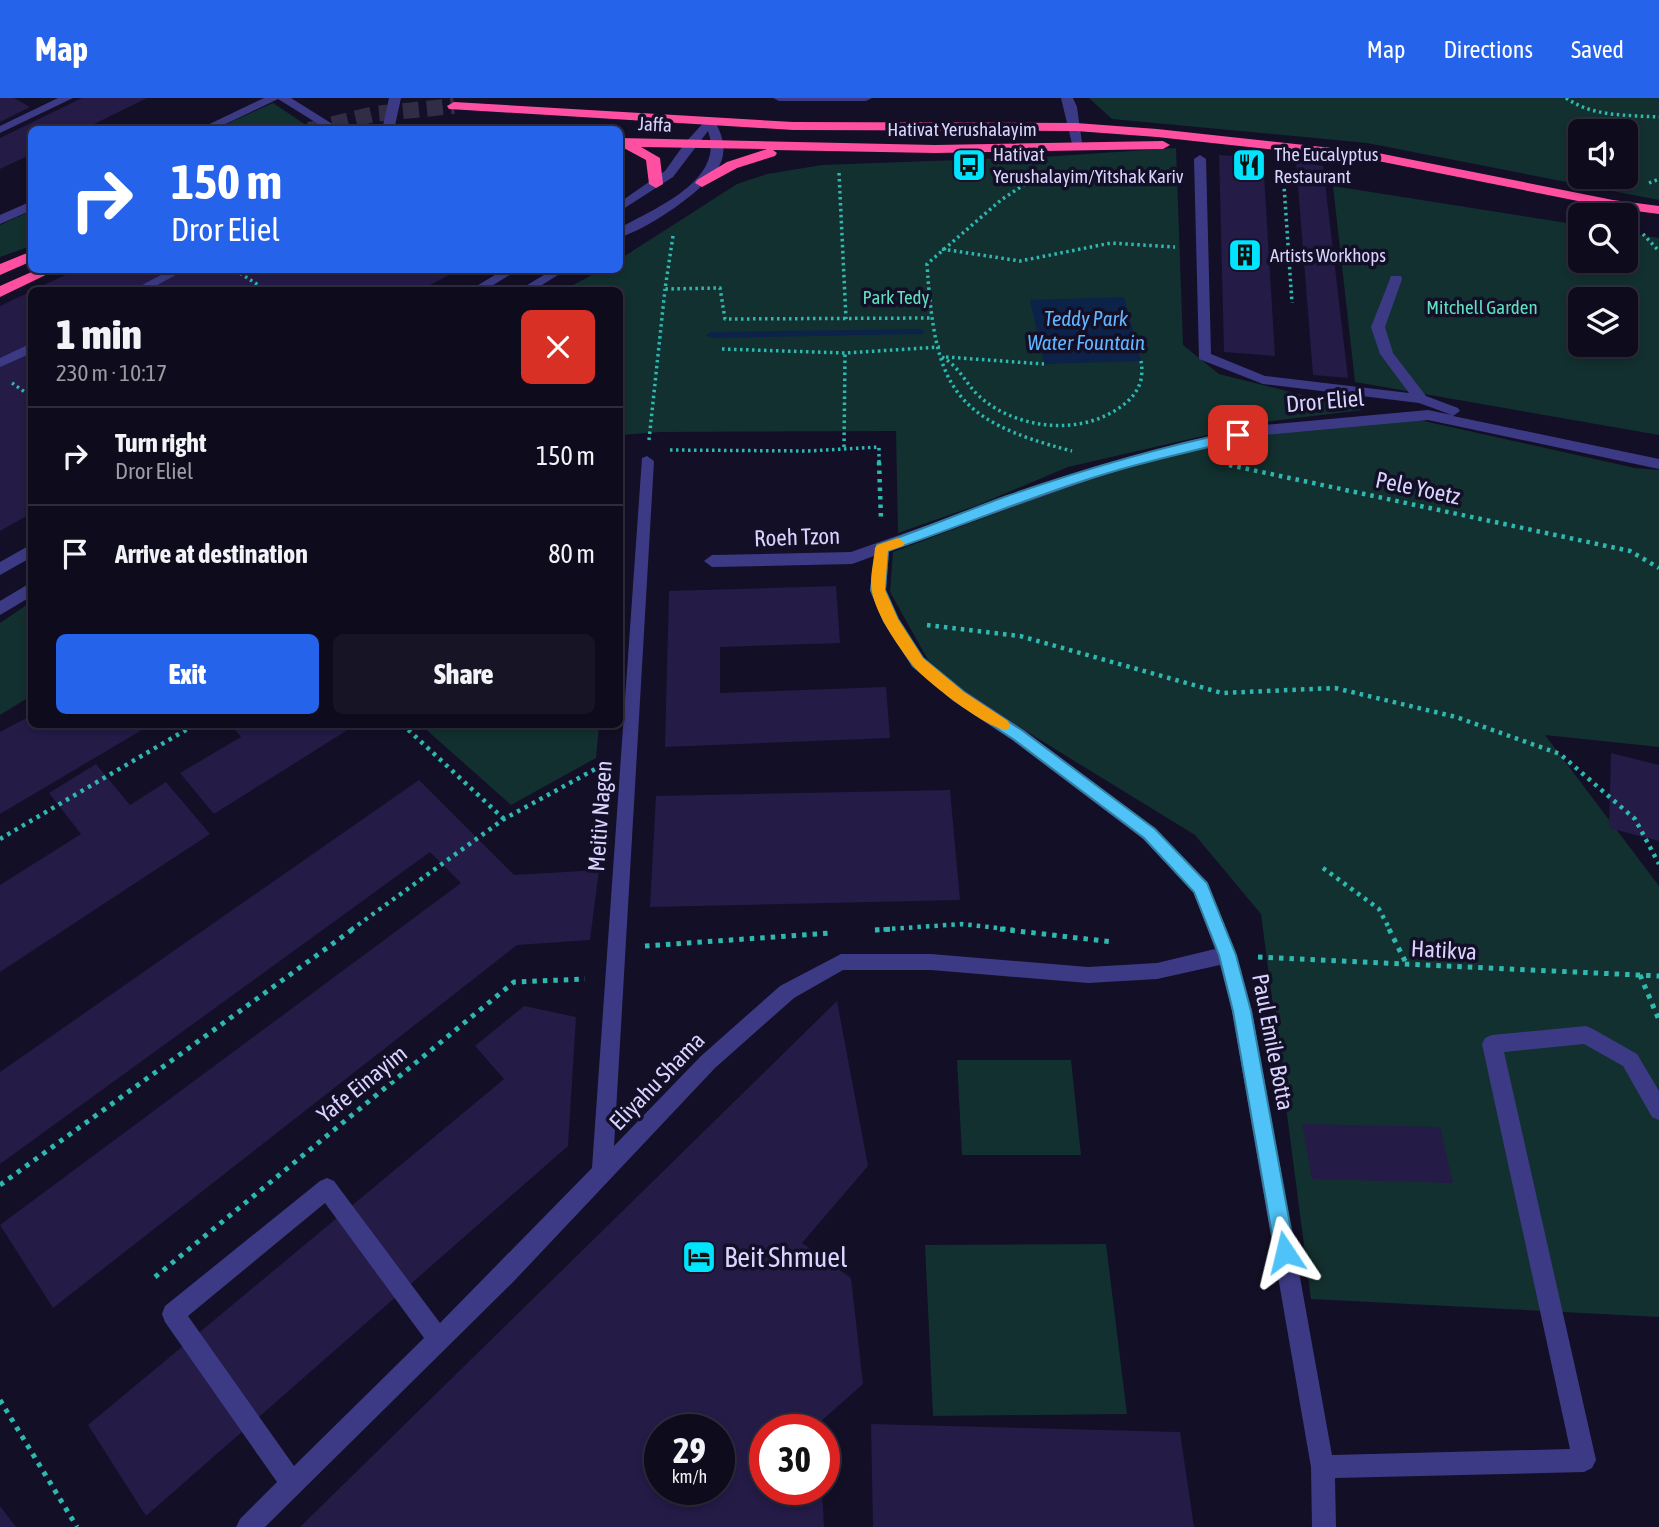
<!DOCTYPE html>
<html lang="en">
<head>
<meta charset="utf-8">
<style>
	:root { --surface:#0e0b1c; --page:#171425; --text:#f1f3f6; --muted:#9b9ba3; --line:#2e2b3b; --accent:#2563eb }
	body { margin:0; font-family:"Asap Condensed",sans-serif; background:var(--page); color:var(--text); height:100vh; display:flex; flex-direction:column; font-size:26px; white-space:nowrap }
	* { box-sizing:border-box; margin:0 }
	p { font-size:23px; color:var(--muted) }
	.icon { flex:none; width:38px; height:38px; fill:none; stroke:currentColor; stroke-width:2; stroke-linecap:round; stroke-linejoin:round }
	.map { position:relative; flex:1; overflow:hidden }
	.sheet { position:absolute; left:28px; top:189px; width:595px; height:441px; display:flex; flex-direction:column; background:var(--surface); border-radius:10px; box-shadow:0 4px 10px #0003,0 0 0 2px var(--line) }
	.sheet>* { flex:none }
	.hud { position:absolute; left:28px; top:28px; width:595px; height:147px; border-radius:10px; box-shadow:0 4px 10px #0003,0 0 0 2px var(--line); background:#2563eb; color:#fff; overflow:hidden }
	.controls { position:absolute; left:1568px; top:21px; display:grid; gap:14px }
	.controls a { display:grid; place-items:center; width:70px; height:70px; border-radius:10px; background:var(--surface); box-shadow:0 4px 10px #0003,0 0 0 2px var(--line); font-size:35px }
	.speed { position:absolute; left:644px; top:1316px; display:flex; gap:14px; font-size:35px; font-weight:700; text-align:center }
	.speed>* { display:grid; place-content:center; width:91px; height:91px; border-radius:50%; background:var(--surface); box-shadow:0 4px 10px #0003,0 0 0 2px var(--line); line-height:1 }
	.speed small { font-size:18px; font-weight:400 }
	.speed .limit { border:10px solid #d22; background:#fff; color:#111 }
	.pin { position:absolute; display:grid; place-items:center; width:60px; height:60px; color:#fff; margin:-30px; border-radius:14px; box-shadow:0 4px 10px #0006 }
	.me { position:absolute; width:77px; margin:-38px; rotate:350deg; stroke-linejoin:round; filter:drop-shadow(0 0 5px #0008) }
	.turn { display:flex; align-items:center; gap:24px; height:147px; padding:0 28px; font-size:32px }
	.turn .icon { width:91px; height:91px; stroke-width:2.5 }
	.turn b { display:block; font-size:49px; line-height:60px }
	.round { display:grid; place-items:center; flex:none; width:74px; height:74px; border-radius:10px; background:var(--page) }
	.headline { display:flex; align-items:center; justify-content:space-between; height:119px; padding:0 28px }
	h1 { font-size:42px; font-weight:800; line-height:52px }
	.primary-button { display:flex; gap:14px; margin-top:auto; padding:14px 28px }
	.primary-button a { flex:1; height:80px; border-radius:10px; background:var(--accent); color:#fff; font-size:28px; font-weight:800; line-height:80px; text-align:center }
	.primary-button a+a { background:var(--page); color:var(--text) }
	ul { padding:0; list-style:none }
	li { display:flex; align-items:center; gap:21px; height:98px; padding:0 28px; border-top:2px solid var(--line) }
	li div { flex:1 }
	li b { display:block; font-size:26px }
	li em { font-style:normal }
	header { display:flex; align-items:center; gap:42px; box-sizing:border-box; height:98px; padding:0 35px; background:var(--accent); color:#fff }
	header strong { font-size:33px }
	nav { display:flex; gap:38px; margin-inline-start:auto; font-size:24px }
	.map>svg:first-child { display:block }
	.green { fill:#12302f; fill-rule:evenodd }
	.water { fill:#0c2248 }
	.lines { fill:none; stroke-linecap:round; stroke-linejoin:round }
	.stream { fill:#0c2248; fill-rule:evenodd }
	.building { fill:#241b47; fill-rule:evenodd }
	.highway-tunnel { stroke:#312d47; stroke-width:16; stroke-dasharray:16 8; stroke-linecap:butt }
	.path-far2 { stroke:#2fb8b0; stroke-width:3.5; stroke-dasharray:2.5 3.5; stroke-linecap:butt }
	.path-far1 { stroke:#2fb8b0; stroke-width:4.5; stroke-dasharray:3.5 5; stroke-linecap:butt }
	.path { stroke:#2fb8b0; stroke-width:5; stroke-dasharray:4.5 6; stroke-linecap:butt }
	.minor { fill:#3d3a85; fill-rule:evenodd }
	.highway { fill:#ff4fa3; fill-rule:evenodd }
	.route { fill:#4fc3f7; stroke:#337fa1; stroke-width:2 }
	.slow { fill:#f59e0b }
	.labels { text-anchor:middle; stroke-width:7; stroke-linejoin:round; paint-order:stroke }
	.far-street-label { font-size:19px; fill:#d9d4ff; stroke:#130f26 }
	.far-poi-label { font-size:19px; fill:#d9d4ff; stroke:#130f26; text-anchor:start }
	.far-park-label { font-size:19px; fill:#5fe0c0; stroke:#130f26 }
	.far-water-label { font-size:21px; font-style:italic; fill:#62b6ff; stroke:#130f26 }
	.street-label { font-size:23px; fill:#d9d4ff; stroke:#130f26 }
	.near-poi-label { font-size:28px; fill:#d9d4ff; stroke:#130f26; text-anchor:start }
</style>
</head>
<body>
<header>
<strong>Map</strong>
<nav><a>Map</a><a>Directions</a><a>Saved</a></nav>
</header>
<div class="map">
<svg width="1659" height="1429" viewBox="0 0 1659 1429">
	<rect width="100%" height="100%" fill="#130f26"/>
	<path class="green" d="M1089,0H1659V102L1367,45L1112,21ZM1626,33V79H1580V33Z
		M273,5L306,27L295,32H213Z
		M1176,50L1183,247L1219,276L1362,312L1264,324L1068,369L978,407L898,435L896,333L661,334L620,337V192H564L601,172H620V161L737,86L767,76L822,67L1042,59Z
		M1333,88L1580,127V163H1626V135L1659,140V337L1355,284ZM1580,201H1626V247H1580Z
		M31,113V148L0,159V127Z
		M1415,321L1635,370L1659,372V649L1545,637L1659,788V1219L1311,1201L1261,816L1195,737L967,597L928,562L890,494L893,454L1074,386L1217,345L1289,327Z
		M31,504V598L0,617V525Z
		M421,627H599L596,660L511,707Z
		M957,962H1071L1081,1057H962Z
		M1106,1146L1127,1316L933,1318L925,1147Z"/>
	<path class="water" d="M1124,199L1141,263L1044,266L1030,202Z"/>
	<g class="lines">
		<path class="stream" d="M920,231L925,234L923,236L711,240L706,237L711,234Z"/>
	</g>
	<path class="building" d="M0,0H14L30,9L0,24Z
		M82,0H147L82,32H32V56L0,71V40Z
		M1219,57L1263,60L1275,258L1224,254Z
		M1296,63L1323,68L1348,280L1313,277Z
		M76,172H458L421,192H33Z
		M32,193V415L0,433V208Z
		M836,488L840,545L720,549V595L886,589L890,640L665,649L669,493Z
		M32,617V626H152L0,716V634Z
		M230,626H357L214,716L180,675L241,639Z
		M1611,655L1659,667V743L1609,730Z
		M96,666L130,707L166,684L210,736L0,874V787L81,736L49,695Z
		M419,682L514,777L599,772L590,842L517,847L53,1210L0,1127L461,785L430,754L0,1066V974Z
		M950,692L960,802L650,809L656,698Z
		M837,903L868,1068L802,1145L851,1180L863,1286L819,1325V1332H765V1391H822L824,1429H300ZM660,1332H719V1391H660Z
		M524,908L576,919L568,1048L146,1418L88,1327L504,981L475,948Z
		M1302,1026L1440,1029L1453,1085L1312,1081Z
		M871,1326L1180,1334L1194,1429H873Z
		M0,1408L16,1429H0Z"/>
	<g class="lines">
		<path class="highway-tunnel" d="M309,32L374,16L454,8"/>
		<path class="path-far2" d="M1566,0C1593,19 1627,17 1659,19
			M1283,73L1292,205
			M839,75L846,221
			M1040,76L1001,102L927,166C935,288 951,322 1072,353
			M1649,85L1659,81
			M1643,136L1659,153
			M673,138L665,191L720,190L725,221L930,220
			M942,151L1020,163L1111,145L1175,149
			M235,172L266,192
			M722,251L845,255L940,249
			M942,259C960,269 965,285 979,298C1014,330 1075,338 1116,312C1135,300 1145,286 1141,263
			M946,259L1044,266
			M12,285L32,299
			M649,342L665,191
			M844,349L845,256
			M670,352L808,353L879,349V366"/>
		<path class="path-far1" d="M879,364L881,421
			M1229,367L1630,453L1659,470
			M927,527L1020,538L1222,595L1335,590L1456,619L1560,656L1635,721L1659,766
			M402,626L504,721
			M0,741L196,626
			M1323,770L1379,811L1390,832
			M351,832L504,721L599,669
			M875,832L962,826L1015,832"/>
		<path class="path" d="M1000,831L1113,844
			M1389,831L1407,867
			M875,832L896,831
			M645,848L831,835
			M1258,859L1659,878
			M1640,877L1659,922
			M0,1087L353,831
			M155,1179L514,884L585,881
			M0,1302L77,1429"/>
		<path class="minor" d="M58,0H73L0,35V28Z
			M264,0H291L342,32H328L278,1L213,32H197Z
			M389,0H401L394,32H382Z
			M773,0H872L866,3H779Z
			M1061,0H1073L1077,9L1083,52L1073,50Z
			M706,22H714C721,34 727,49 721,64C711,89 645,133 620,139V130C653,111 726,83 708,33L673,79L620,113V104L665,73L685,45Z
			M1200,57L1206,61L1211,256L1265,278L1409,295L1380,256L1371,229L1390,181L1391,178H1401L1402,181L1385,229L1393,255L1426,298L1458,310L1460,313L1453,318L1659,361V371L1428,322L1264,337L1187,353L1103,377L889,453L886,492L898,521L924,560L965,593L1024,632L1155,731L1207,784L1236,857L1252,913L1332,1357L1570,1351L1482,946L1485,940L1492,937L1586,928L1593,931L1637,956L1659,993V1022L1652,1019L1623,968L1584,946L1504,954L1596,1362L1592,1370L1584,1374L1335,1380L1336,1429H1312L1311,1369L1232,913L1220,867L1157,881L1088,885L931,872H843L794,900L715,970L515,1182L265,1429H236L240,1421L277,1384L165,1224L162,1216L165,1208L320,1083L327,1080L334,1083L440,1225L592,1070L642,360L647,358L654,363L614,1048L701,958L780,888L841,856H931L1088,869L1157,865L1215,851L1194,795L1143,741L1012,642L953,603L912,568L883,523L870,492L874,458L852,466L712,469L704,463L712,457L851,454L1093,369L1187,343L1264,327L1428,312L1452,317L1419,305L1263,286L1199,261L1194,61ZM325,1105L424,1240L294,1368L188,1218Z
			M32,103V112L0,126V117Z
			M170,172H185L148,192H133Z
			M503,172H518L485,192H470Z
			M552,172H566L534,192H519Z
			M32,245V255L0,269V260Z
			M32,446V459L0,477V464Z
			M32,484V498L0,517V503Z"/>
		<path class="highway" d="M454,4L793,24L1076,25L1157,31L1378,55L1613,102L1659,108V116L1613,110L1378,63L1157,39L1076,33L793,32L449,11L447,8Z
			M620,40L935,47L1163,43L1170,47L1163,51L935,55L773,52L777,55L775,58L737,70L702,89L695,85L697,82L727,64L767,51L641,49L660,60L663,86L656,90L649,86L646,62L620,48Z
			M32,153V163L0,177V166Z
			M36,172H56L0,199V188Z"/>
	</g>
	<path class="route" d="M1238,333L1243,334V340C1196,353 1148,362 1102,377C1029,399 960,429 888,453L885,492L898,521L923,560L964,594L1023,633L1155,731L1207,785L1236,857L1251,913L1295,1154L1292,1161L1285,1164L1278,1161L1275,1154L1233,913L1219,857L1194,794L1144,740L1013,641L954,602L913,568L884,523L871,492L877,447C921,432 963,414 1007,398C1082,372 1160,349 1238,333Z"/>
	<path class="slow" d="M898,440L905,445L903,448L888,453L885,492L898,521L923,560L964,594L1008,623L1010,627L1008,631C993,636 921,580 911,565C896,545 877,518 872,494C869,481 874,463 875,450L877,447Z"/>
	<defs>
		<g id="bus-square" transform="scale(1.75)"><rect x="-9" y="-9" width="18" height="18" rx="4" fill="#00e5ff" stroke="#130f26"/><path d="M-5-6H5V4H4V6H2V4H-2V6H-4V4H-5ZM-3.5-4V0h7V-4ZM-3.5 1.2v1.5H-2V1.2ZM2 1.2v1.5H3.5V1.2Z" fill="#111"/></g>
		<g id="restaurant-square" transform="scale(1.75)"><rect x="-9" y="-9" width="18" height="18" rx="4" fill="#00e5ff" stroke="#130f26"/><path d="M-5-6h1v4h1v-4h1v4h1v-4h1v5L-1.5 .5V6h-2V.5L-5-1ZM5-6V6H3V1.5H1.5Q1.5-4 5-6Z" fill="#111"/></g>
		<g id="building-square" transform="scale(1.75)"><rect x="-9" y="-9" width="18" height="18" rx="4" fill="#00e5ff" stroke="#130f26"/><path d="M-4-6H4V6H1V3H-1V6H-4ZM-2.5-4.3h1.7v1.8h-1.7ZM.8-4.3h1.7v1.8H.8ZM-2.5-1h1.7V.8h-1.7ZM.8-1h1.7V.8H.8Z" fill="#111"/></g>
		<g id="hotel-square" transform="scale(1.75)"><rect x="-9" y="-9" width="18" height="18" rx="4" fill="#00e5ff" stroke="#130f26"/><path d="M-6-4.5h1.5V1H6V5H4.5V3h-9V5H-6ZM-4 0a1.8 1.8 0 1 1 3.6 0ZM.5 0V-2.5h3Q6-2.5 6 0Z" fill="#111"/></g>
	</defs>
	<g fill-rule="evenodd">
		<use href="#bus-square" x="969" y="67"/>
		<use href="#restaurant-square" x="1249" y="67"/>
		<use href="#building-square" x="1245" y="157"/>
		<use href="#hotel-square" x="699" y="1159"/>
	</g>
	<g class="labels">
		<g class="far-street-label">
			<text transform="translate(655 26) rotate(3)" y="7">Jaffa</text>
			<text x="962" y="38">Hativat Yerushalayim</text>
		</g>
		<g class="far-poi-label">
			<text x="993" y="63">Hativat<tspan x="993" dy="22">Yerushalayim/Yitshak Kariv</tspan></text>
			<text x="1274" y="63">The Eucalyptus<tspan x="1274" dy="22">Restaurant</tspan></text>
			<text x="1270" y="164">Artists Workhops</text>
		</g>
		<g class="far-park-label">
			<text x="896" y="206">Park Tedy</text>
			<text x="1482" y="216">Mitchell Garden</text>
		</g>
		<g class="far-water-label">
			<text x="1086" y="228">Teddy Park<tspan x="1086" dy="24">Water Fountain</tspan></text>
		</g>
		<g class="street-label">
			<text transform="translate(1325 303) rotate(-5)" y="8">Dror Eliel</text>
			<text transform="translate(1418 390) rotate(12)" y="8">Pele Yoetz</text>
			<text transform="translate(797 439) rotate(-2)" y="8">Roeh Tzon</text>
			<text transform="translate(600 718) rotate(-86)" y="8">Meitiv Nagen</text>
			<text transform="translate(1444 852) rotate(3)" y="8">Hatikva</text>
			<text transform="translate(1273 944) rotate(79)" y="8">Paul Emile Botta</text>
			<text transform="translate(657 983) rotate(-46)" y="8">Eliyahu Shama</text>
			<text transform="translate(362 986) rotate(-39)" y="8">Yafe Einayim</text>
		</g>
		<g class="near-poi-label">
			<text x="724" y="1169">Beit Shmuel</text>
		</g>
	</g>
</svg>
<div class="controls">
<a><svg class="icon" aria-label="sound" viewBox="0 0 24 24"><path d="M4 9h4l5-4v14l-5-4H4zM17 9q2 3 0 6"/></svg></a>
<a><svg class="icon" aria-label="search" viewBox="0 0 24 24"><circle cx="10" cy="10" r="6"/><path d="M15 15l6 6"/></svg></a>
<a><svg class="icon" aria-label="layers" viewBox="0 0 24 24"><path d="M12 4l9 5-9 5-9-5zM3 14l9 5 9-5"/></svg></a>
</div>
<div class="speed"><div>29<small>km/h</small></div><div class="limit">30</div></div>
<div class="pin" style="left:1238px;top:337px;background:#d93025"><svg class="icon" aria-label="arrive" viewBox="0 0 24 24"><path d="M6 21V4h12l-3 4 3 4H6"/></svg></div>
<svg class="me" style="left:1285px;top:1154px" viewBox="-20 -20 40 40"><path d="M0-17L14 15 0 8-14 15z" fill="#4fc3f7" stroke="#fff" stroke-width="4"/></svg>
<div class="hud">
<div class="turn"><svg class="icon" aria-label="right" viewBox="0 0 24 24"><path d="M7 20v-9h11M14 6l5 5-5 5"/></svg><div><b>150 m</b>Dror Eliel</div></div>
</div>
<section class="sheet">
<div class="headline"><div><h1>1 min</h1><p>230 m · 10:17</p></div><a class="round" style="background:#d93025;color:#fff"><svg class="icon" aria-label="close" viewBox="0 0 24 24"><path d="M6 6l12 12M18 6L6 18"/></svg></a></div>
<ul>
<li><svg class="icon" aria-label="right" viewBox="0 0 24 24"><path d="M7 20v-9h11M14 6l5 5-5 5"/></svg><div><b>Turn right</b><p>Dror Eliel</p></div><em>150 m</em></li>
<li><svg class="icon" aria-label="arrive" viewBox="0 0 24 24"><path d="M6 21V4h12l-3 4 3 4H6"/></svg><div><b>Arrive at destination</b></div><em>80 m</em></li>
</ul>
<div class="primary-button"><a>Exit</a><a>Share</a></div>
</section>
</div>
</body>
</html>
